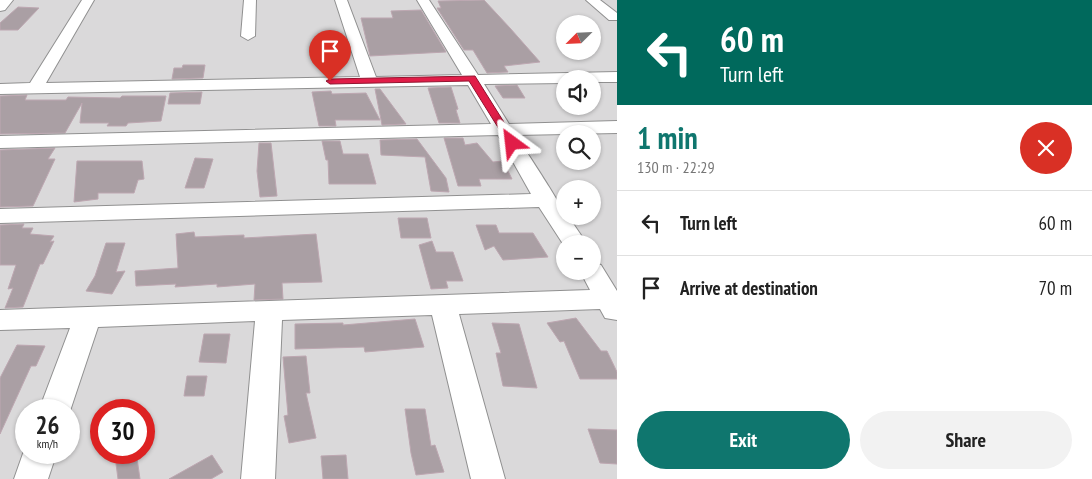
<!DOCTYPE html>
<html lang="en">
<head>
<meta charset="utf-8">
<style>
	:root { --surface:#fff; --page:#f2f2f2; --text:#222; --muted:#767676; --line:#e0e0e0; --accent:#0f766e }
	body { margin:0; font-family:"PT Sans Narrow",sans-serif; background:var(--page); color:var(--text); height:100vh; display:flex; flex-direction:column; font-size:19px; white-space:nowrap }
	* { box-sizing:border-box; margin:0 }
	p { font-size:16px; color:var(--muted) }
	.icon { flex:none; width:28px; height:28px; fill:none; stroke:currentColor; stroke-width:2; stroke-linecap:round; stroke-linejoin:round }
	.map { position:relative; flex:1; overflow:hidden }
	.sheet { display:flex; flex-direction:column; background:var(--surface); width:475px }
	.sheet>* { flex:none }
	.banner { background:#00695c; color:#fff; overflow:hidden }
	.needle { width:32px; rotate:246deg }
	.fabs { position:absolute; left:556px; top:15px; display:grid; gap:10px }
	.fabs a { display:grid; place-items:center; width:45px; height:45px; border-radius:50%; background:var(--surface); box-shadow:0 1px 4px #0004; font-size:25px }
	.speed { position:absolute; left:15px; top:399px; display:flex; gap:10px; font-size:25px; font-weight:700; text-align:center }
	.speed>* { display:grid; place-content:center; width:65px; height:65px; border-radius:50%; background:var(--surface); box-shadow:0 1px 4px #0004; line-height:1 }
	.speed small { font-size:12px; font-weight:400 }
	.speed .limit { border:8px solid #d22; background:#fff; color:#111 }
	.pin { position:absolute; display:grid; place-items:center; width:42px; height:42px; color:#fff; margin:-51px -21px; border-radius:50% 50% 50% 0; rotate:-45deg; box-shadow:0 0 5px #0007 }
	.pin .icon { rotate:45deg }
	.me { position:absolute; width:55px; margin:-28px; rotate:330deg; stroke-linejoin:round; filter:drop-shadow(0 0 4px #0008) }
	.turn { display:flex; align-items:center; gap:18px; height:105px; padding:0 20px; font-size:22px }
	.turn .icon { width:65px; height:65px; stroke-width:2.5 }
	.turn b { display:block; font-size:35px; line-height:42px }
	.round { display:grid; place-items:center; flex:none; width:52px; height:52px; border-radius:26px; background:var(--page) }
	.summary { display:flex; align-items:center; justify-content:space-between; height:85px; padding:0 20px }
	h1 { font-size:30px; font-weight:800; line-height:38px; color:var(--accent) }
	.primary-button { display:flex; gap:10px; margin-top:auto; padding:10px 20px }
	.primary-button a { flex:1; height:58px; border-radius:30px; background:var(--accent); color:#fff; font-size:20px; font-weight:800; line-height:58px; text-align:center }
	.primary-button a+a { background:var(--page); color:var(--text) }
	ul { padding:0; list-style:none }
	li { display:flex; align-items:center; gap:15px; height:65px; padding:0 20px; border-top:1px solid var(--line) }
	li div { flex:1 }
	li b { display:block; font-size:19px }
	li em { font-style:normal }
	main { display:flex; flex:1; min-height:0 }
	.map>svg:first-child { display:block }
	.residential { fill:#dad9da; fill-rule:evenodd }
	.building { fill:#aa9fa4; stroke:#bda7b1 }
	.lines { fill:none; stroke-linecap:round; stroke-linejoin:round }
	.minor-casing { stroke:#909090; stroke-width:2 }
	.minor { fill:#fff; fill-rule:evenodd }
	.route { fill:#e11d48; stroke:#92132f }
</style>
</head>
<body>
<main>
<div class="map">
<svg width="617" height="479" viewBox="0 0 617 479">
	<rect width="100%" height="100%" fill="#ece3e5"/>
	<path class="residential" d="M0,0H617V479H0ZM565,24H592V51H565ZM565,79H592V106H565ZM565,134H592V161H565ZM565,189H592V216H565ZM565,244H592V271H565ZM26,410H69V452H26ZM101,410H144V452H101Z"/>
	<path class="building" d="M484,0L510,28L540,62L504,66L508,72L487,73L473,50H464L437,8H441L438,1Z
		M18,7L39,8L18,30H0V23Z
		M421,10L446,52L370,56L361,18H393L391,11Z
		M183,65H205L203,78L172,79L174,68H182Z
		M517,85L525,98H503L495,86Z
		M451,87L458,109L456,110L460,123H439L428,88Z
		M375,89H380L406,124L382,125Z
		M331,91L332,94L366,93L380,120H335L336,126H319L312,92Z
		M202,92L200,104H168L170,93Z
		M27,95L25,100H66L68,97L120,98L122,96H166L161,121L128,123L126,126H107L109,123H80L82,103L65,133L0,134V96Z
		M444,138H463L465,145L477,143L493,162L503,161L512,179H479L481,186H458Z
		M417,139L446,178L449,192L431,191L425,157L381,155L380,140Z
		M322,141H340L343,154H368L376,184H329L328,160H326Z
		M259,143H271L277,196L260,197L257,171Z
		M55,148L48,159H55L33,206L0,207V150Z
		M195,158L213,159L204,188H185Z
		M117,161H142L144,179L138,180L134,193H98V199L74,202L77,161Z
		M398,218H427L431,238H401Z
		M24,224L22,228H33L30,234L54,236L50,242L54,241L43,264H40L23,307L5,308L13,288L8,289L16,265H0V225Z
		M476,225H496L499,233H533L548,257L503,260L494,246L485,250Z
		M194,232L195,237L244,235V238L316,234L322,282L282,283L283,299L254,300L255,284L217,287V284L175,287L176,284L136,286L135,271L178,268L176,234Z
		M432,241L436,252H453L463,281H446L448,288L431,289L419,245Z
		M106,243H125L116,272L125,271L112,294L86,291L95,276Z
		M576,318L601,351H607L617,372V379H580L564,341L560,342L547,323Z
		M415,319L424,347L365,352L364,347L295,349V324L343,323V325Z
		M492,323L519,324L537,388L503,386L496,353H501Z
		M204,334H230L226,363L199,362Z
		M17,345L45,346L36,366H31L0,434V378Z
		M306,356L310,393H306L316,438L289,443L284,416L288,415L283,357Z
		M187,376H207L204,396H184Z
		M405,409H425L431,446L435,445L444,472L416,475L411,453Z
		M588,429L617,430V464L600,463Z
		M212,455L223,472L211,479H169Z
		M346,455L348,479H323L321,456Z
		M137,458L140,479H118L116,464Z"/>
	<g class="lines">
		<g class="minor-casing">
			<path id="minor" d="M0,0H13L5,10L0,11Z
				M82,0H94L46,83L360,77L335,0H347L376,77L462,75L417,0H429L478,75L617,72V82H592V79H565V83L484,84L509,124L617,121V133L516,135C524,149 565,209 565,216H568L587,244H565V247L539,207L0,223V209L531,194L498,135L0,148V136L491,124L468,85L0,94V84L30,83Z
				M244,0H256L255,36L248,40L241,36Z
				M586,0H600L617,13V20H609Z
				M592,263L601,265L617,291V320L605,318L600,309L459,314L505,479H471L432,315L282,320L275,479H241L255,321L98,327L69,414V410H39L70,328L0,330V310L590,290L580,271H592Z
				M26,445V452H57L48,479H14Z"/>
		</g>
		<use href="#minor" class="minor"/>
	</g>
	<path class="route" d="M475,76L517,143L515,145H509L469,81L330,84L326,81L330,79Z"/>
</svg>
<div class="fabs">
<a><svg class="needle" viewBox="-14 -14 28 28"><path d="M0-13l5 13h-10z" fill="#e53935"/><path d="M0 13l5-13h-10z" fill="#767676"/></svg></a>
<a><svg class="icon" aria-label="sound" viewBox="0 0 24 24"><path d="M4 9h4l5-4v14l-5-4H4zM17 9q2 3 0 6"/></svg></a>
<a><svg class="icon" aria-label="search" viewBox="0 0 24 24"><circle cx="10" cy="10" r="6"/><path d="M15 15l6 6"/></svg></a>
<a>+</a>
<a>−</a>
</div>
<div class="speed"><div>26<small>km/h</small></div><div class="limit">30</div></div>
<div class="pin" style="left:330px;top:81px;background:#d93025"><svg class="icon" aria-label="arrive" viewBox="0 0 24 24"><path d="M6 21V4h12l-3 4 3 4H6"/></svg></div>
<svg class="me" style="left:512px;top:143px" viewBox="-20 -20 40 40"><path d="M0-17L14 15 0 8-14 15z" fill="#e11d48" stroke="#fff" stroke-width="4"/></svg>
</div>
<section class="sheet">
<div class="banner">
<div class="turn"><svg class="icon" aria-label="left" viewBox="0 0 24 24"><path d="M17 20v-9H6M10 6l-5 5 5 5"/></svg><div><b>60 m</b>Turn left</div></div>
</div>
<div class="summary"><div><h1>1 min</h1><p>130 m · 22:29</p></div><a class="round" style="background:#d93025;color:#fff"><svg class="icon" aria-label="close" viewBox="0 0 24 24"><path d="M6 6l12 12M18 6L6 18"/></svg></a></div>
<ul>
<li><svg class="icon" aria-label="left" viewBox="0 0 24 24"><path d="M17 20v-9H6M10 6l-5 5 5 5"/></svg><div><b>Turn left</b></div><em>60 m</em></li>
<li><svg class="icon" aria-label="arrive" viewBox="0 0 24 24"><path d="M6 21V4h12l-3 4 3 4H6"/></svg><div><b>Arrive at destination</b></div><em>70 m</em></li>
</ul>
<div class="primary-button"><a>Exit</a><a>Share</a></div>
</section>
</main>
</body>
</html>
